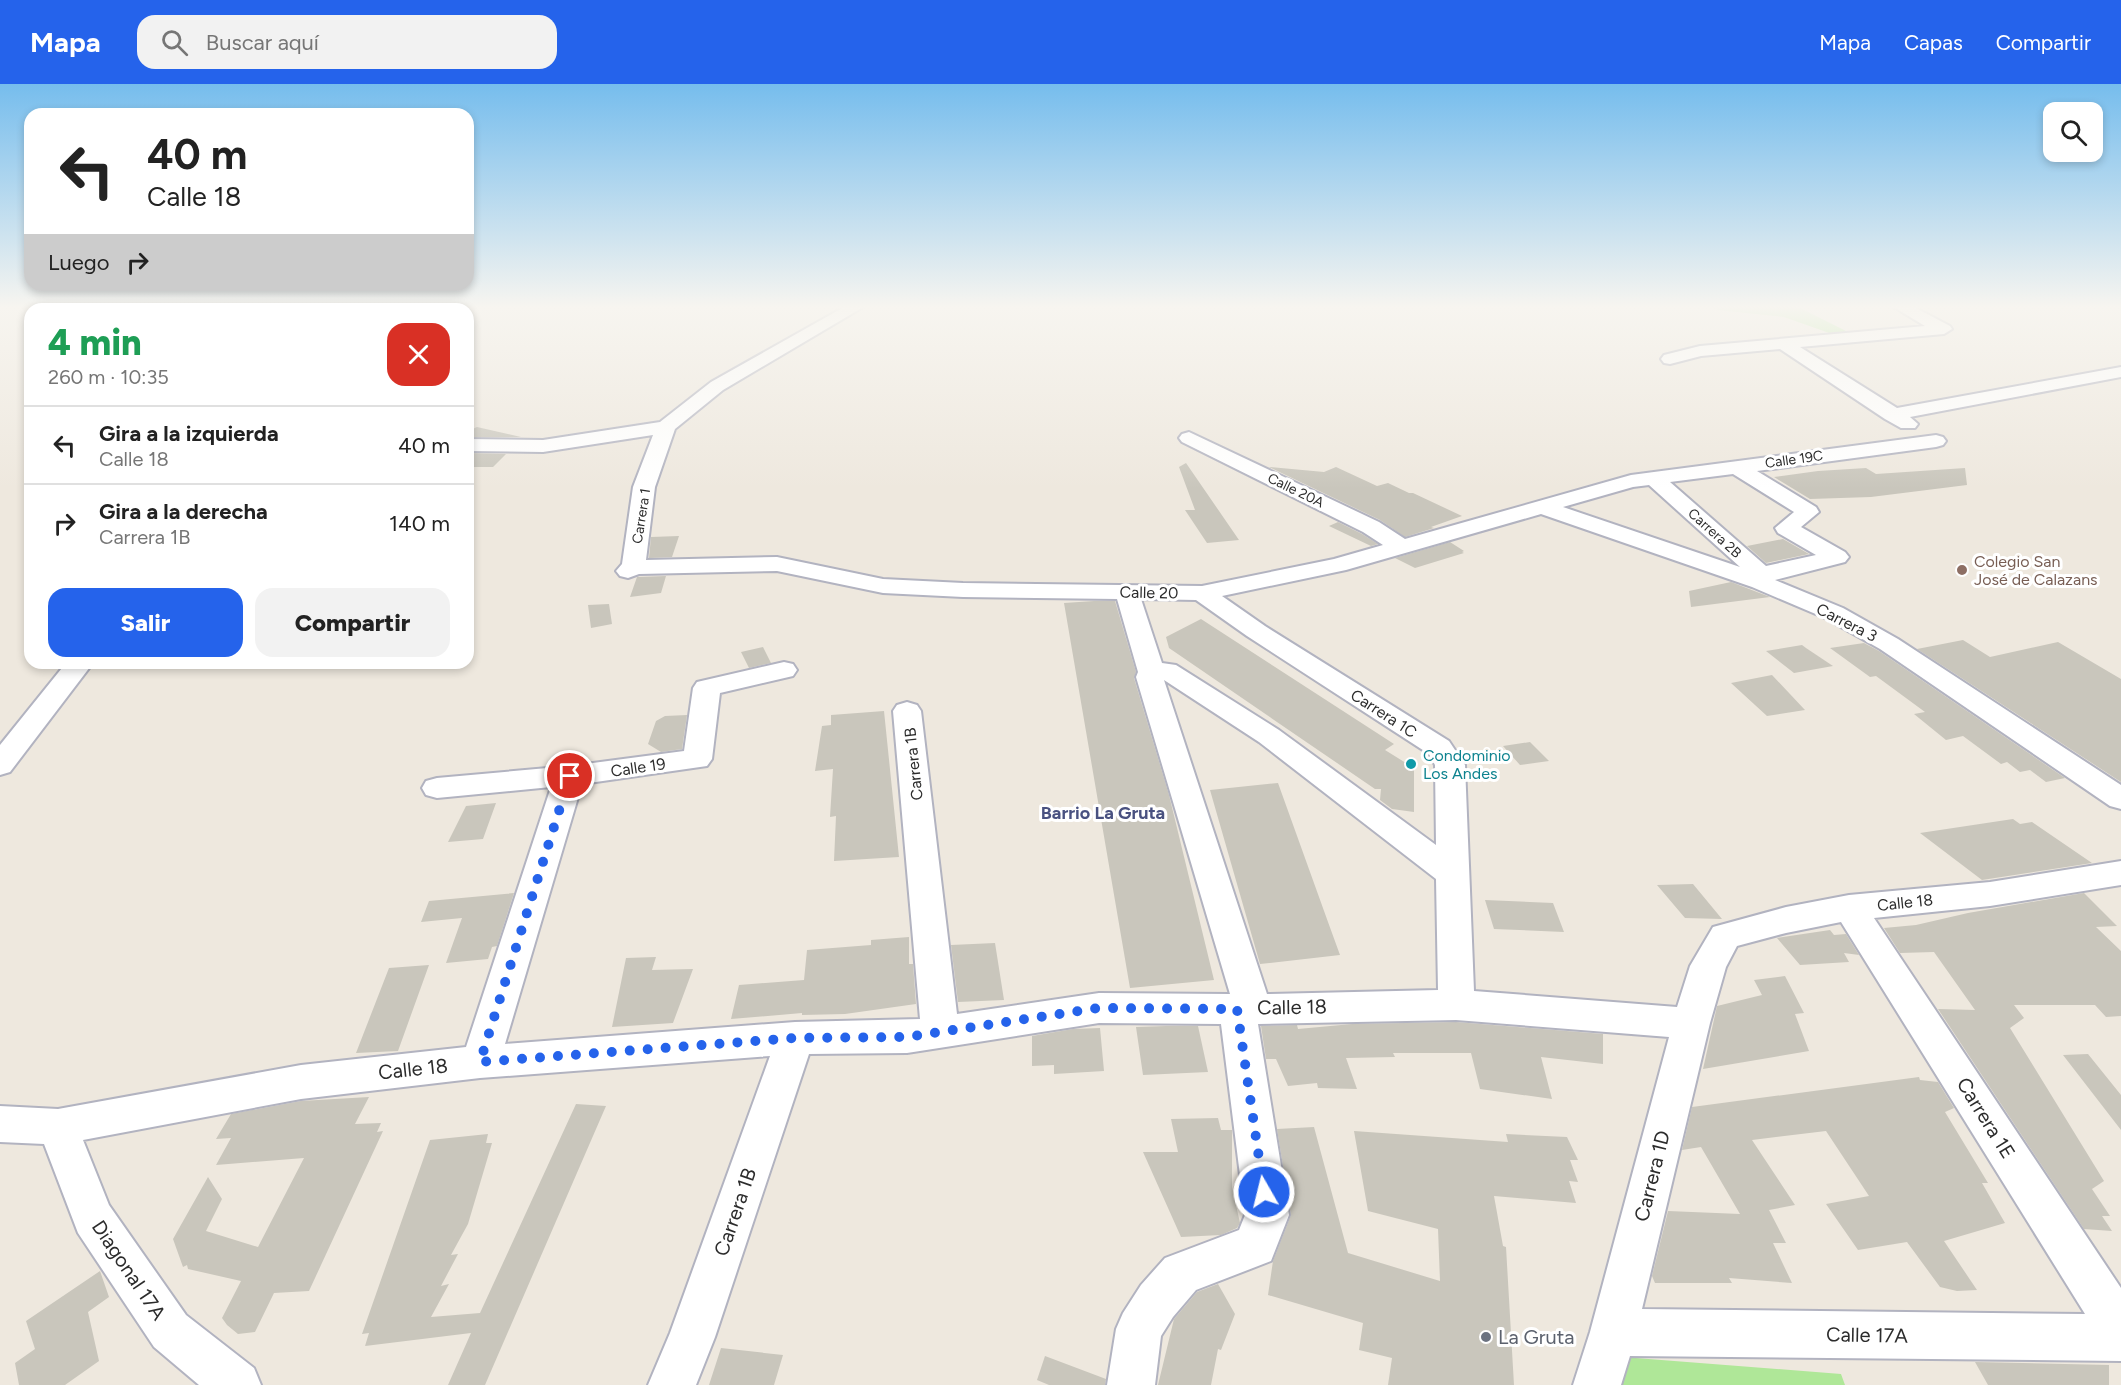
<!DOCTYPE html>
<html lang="es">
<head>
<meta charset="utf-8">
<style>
	:root { --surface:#fff; --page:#f2f2f2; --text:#222; --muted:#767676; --line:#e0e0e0; --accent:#2563eb }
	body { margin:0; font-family:Figtree,sans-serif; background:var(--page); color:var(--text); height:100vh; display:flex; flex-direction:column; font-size:22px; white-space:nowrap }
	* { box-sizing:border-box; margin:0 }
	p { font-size:20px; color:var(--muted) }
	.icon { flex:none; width:33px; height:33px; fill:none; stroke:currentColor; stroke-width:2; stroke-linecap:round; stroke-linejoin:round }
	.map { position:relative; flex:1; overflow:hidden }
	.side { position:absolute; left:24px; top:219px; width:450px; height:366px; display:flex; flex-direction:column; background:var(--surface); border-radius:18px; box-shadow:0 3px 9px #0003 }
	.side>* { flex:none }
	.hud { position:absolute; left:24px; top:24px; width:450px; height:183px; border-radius:18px; box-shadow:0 3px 9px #0003; background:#fff; color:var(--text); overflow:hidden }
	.buttons { position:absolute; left:2043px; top:18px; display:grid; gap:12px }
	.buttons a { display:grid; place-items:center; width:60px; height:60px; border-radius:12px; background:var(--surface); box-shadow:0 3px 9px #0003; font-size:30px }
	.pin { position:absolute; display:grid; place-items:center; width:51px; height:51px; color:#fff; margin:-26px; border:3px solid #fff; border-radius:50%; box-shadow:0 2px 6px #0007 }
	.me { position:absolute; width:66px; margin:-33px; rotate:352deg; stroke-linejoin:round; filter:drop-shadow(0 0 4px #0008) }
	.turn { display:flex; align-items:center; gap:21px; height:126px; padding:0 24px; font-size:27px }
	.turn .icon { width:78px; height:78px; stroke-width:2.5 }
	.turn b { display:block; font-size:42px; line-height:51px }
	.then { display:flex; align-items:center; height:57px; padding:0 24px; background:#0003; gap:12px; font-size:22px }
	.round { display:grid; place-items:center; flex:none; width:63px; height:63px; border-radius:18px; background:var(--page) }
	.summary { display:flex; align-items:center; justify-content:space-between; height:102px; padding:0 24px }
	h1 { font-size:36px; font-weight:800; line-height:45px; color:#1e9e55 }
	.button { display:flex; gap:12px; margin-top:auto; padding:12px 24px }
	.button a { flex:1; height:69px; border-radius:18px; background:var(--accent); color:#fff; font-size:24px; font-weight:800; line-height:69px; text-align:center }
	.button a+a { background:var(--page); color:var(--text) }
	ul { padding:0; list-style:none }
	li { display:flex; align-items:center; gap:18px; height:78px; padding:0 24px; border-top:2px solid var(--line) }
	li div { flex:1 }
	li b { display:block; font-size:22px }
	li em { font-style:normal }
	header { display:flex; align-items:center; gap:36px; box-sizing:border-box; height:84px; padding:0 30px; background:var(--accent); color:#fff }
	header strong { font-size:28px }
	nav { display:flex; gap:33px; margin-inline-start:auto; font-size:21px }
	.search { width:420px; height:54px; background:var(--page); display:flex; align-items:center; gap:15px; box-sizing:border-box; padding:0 21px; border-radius:18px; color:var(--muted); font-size:22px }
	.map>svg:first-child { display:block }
	.green { fill:#afe798 }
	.building { fill:#c9c6bc }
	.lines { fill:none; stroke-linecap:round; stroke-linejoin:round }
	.minor-casing { stroke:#b2b3c0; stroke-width:4 }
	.minor { fill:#fff; fill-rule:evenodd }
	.route { stroke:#2563eb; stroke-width:10; stroke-dasharray:0 18 }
	.education-dot { fill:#8d6e63; stroke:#fff; stroke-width:2 }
	.culture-dot { fill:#0f9aa8; stroke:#fff; stroke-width:2 }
	.worship-dot { fill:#6b7280; stroke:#fff; stroke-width:2 }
	.labels { text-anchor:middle; stroke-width:6; stroke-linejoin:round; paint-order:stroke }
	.far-street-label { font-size:14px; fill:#2c2c2c; stroke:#fff }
	.education-label { font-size:16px; fill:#785e54; stroke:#fff; text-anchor:start }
	.street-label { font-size:16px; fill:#2c2c2c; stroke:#fff }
	.culture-label { font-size:16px; fill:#0d838f; stroke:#fff; text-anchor:start }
	.neighbourhood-label { font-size:18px; font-weight:bold; fill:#495180; stroke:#fff }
	.near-street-label { font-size:20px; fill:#2c2c2c; stroke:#fff }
	.near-worship-label { font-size:20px; fill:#5b616d; stroke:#fff; text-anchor:start }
</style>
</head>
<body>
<header>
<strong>Mapa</strong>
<div class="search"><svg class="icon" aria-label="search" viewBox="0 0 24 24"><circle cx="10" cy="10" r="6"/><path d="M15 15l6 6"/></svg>Buscar aquí</div>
<nav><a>Mapa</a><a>Capas</a><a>Compartir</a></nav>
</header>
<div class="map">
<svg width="2121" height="1301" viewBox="0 0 2121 1301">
	<rect width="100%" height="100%" fill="#eee8de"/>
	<path class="green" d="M1710,222H1796L1854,251H1835L1784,233L1718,226Z
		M1610,1272L1841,1290L1845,1301H1618Z"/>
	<path class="building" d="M477,343L521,353H468V347Z
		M468,369L506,370L493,383H468Z
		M1186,379L1239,456L1207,459L1185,426H1195L1179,383Z
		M1269,383L1324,388L1336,383L1377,402L1388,399L1409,409H1413L1462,432L1431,443L1434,444L1405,453L1380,436Z
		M1866,384L1876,390L1965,384L1967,401L1871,413L1810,415L1774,393L1818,387Z
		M1338,438L1362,450L1378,460L1371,462L1329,442Z
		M679,452L672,473L649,474L651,453Z
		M1783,455L1809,470L1766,479L1747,462Z
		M1450,458L1464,467L1462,468L1464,469L1415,484L1395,474Z
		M666,492L661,509L630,513L637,493Z
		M1731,498L1770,513L1691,523L1689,507Z
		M1094,517H1115L1136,588L1134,594L1169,711L1214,896L1130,904L1064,519Z
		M609,520L612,540L591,544L588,521Z
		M1201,535L1394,660L1385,666L1414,684V728L1392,725L1380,716L1381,705H1375L1169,564L1166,553Z
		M1963,556L1990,573L2058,558L2121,595V698L1917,565Z
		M1864,559L1879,567L2065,694L2046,698L2030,686L2020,688L2007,678L2001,680L1963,652L1946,656L1914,630L1925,628L1876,592L1870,593L1830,564Z
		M1802,561L1806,564L1833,582L1794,589L1766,567Z
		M763,563L771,579L749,584L741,568Z
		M1772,591L1805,626L1767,632L1731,599Z
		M884,627L899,773L834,777L836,732L830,733L833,685L815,687L822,642L831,641V631Z
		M687,631L682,665L661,668L648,660L656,637L665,632Z
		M1530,658L1549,677L1520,681L1503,662Z
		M1278,699L1328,838L1340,871L1260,880L1210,706Z
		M496,719L483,755L448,758L466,722Z
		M2013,735L2020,740L2032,738L2092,779L1982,796L1920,749Z
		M1693,800L1722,835L1685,834L1657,801Z
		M514,809L497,862L492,863L488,875L446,879L462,834L421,838L429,817Z
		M2084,809L2117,842L2096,843L2121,867V932L2106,933L2095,921H2014L2024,934L2010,944L2104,1097L2092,1105L2110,1132H2102L2112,1147L2084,1145L1938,925L1975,926L1934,868L1900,869L1884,844L1916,841L1968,829Z
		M1485,816L1553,819L1564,848L1494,845Z
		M1830,846L1834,851L1846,850L1859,871L1844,869L1849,878L1800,881L1777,854Z
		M909,853V880H913L916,920L845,930L802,931V929L731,935L739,901L804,896L807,866L871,861V856Z
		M995,859L1004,916L958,918L951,861Z
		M656,873L652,886L693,885L673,939L612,943L626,874Z
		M429,881L398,967L356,969L389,884Z
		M1785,892L1804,929L1795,930L1809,967L1703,985L1717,922L1762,911L1754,896Z
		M1456,938L1603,950V980L1541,973L1552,1015L1480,1005L1471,969H1393L1395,973L1346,974L1357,1005L1318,1004L1317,999L1288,1002L1276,975H1266L1261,942L1297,941L1298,945L1352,940Z
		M1166,942H1198L1208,988L1143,991L1136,943Z
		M1100,944L1104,987L1054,990V981L1032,982V952L1073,945Z
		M2088,970L2121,1011V1046L2063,971Z
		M1919,993L1920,996L1938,998L1954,1024L1945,1028L1988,1099H1982L2005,1139L1944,1157L1977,1206L1957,1207L1940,1203L1907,1158L1858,1166L1826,1120L1869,1112L1826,1047L1752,1056L1795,1121L1769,1126L1786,1159H1773L1792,1199L1729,1194L1732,1199H1655L1652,1192L1668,1127L1740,1130L1701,1063L1682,1066L1692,1023Z
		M369,1013L355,1040L381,1039L377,1048L383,1047L309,1207L274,1209L255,1248L238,1250L227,1241L222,1234L241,1197L188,1185L187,1181L183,1183L173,1155L208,1093L222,1115L206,1147L258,1163L304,1074L216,1081L231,1054L216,1055L231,1030L301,1017Z
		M576,1020L606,1022L485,1301H448L471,1249L365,1262L369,1249L362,1250L430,1056L488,1050L486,1059H492L468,1140L451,1171L458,1170L441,1202L449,1200L431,1233L480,1229Z
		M1218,1034L1221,1046H1232V1103L1240,1139L1237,1144L1221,1151L1181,1153L1143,1068H1178L1171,1035Z
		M1314,1043L1348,1169L1440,1197L1438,1145L1368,1127L1354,1047L1508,1058L1506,1050L1567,1053L1578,1076H1570L1578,1098L1569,1097L1576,1119L1494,1112L1503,1162L1506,1163L1514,1301H1388L1392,1274L1359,1266L1363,1239L1268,1211L1273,1177L1291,1131L1277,1045Z
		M100,1187L109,1213L88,1228L99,1277L65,1301H19L15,1279L35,1265L26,1237Z
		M1218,1200L1235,1230L1221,1266L1218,1265L1211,1301H1158L1174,1235L1197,1208Z
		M721,1264L783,1271L774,1301H709Z
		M1045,1272L1106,1295L1105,1301H1049L1037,1296Z
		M1975,1278L2109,1281V1301H1988Z"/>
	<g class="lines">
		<g class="minor-casing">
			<path id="minor" d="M846,222H865L723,306L675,345L655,403L646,476L777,473L883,495L963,499L1202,502L1334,475L1383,461L1363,448L1182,358L1179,354L1182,350L1189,348L1379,438L1405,455L1631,391L1936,351L1943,353L1946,357L1943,361L1936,363L1757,387L1816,423L1819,428L1801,443L1845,468L1849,473L1845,478L1775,496L1843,524L1898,555L2121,701V725L2110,722L1880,565L1825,534L1752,503L1541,430L1346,486L1222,512L1265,542L1449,657L1465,681L1474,907L1677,923L1690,882L1713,843L1786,823L1849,811L1990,798L2121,777V801L1990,822L1874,834L2121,1204V1277L1630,1272L1621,1301H1573L1590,1248L1669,953L1456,936L1258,940L1289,1131L1271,1177L1196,1206L1173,1233L1161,1252L1155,1301H1107L1116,1245L1123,1229L1141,1201L1165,1174L1239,1146L1245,1131L1221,940L1099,939L907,969L809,970L715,1253L696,1301H648L670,1249L770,972L480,994L301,1015L83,1056L109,1121L186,1231L254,1284L261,1301H199L154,1263L78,1149L44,1060L0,1058V1022L58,1025L301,981L466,963L551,703L437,714L426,711L422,704L426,697L437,694L570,682L684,667L693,604L697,598L784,578L793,580L797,586L793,592L720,609L712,675L707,682L582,700L505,960L795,938L920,935L893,627L897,621L907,618L917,621L921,627L957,930L1099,909L1230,910L1136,593L1138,588L1117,515L963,513L883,509L777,487L639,490L628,494L620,492L616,487L622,480L633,403L653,351L543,368L468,367V355L543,356L660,338L711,298ZM1733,390L1794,428L1775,444L1778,449L1816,471L1766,482L1670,398ZM1649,401L1740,483L1563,423L1633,403ZM1141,515L1196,516L1247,552L1429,670L1435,681L1436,761L1279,646L1176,581L1162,579ZM1164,596L1259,658L1436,795L1438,906L1267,910ZM1841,838L2085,1230L1642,1225L1710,939L1726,883L1737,862L1786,849Z
				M1892,222H1912L1950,242L1952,245L1944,250L1800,263L1897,324L2121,283V293L1910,333L1918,340L1915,344H1901L1885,335L1780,265L1701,272L1670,280L1664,279L1661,275L1664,271L1700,262L1925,242Z
				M66,579H93L10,688L0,691V661Z"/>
		</g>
		<use href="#minor" class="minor"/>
	</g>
	<linearGradient id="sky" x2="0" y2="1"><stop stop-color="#76bded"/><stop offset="0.55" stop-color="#f7f5f0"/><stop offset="1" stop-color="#f7f5f0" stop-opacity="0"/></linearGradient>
	<rect width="2121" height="405" fill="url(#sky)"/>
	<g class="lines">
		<path class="route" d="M570,692L480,978L795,954L907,953L1099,924L1237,925L1264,1108"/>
	</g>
	<circle class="education-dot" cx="1962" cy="486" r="6"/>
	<circle class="culture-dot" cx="1411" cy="680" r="6"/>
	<circle class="worship-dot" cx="1486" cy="1253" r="6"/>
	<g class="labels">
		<g class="far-street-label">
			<text transform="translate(1794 375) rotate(-8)" y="5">Calle 19C</text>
			<text transform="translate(1296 406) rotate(26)" y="5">Calle 20A</text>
			<text transform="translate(641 432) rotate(-81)" y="5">Carrera 1</text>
			<text transform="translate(1715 449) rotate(42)" y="5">Carrera 2B</text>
		</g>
		<g class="education-label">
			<text x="1974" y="483">Colegio San<tspan x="1974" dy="18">José de Calazans</tspan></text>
		</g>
		<g class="street-label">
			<text transform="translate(1149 508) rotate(1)" y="6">Calle 20</text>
			<text transform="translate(1847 538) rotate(27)" y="6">Carrera 3</text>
			<text transform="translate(1384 629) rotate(33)" y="6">Carrera 1C</text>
			<text transform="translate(913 680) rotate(-96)" y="6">Carrera 1B</text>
			<text transform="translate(638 683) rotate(-8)" y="6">Calle 19</text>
			<text transform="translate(1905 818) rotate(-6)" y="6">Calle 18</text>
		</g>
		<g class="culture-label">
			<text x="1423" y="677">Condominio<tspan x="1423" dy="18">Los Andes</tspan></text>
		</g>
		<g class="neighbourhood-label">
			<text x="1103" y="735">Barrio La Gruta</text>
		</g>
		<g class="near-street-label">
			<text transform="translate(1292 923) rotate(-1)" y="7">Calle 18</text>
			<text transform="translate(413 985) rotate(-6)" y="7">Calle 18</text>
			<text transform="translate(1986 1034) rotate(58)" y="7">Carrera 1E</text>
			<text transform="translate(1652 1092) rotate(-76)" y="7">Carrera 1D</text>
			<text transform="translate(735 1128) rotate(-71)" y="7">Carrera 1B</text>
			<text transform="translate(129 1186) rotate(56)" y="7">Diagonal 17A</text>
			<text transform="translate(1867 1251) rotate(1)" y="7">Calle 17A</text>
		</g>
		<g class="near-worship-label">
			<text x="1498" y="1260">La Gruta</text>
		</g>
	</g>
</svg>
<div class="buttons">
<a><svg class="icon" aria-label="search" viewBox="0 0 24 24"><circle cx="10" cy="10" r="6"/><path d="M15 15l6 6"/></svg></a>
</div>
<div class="pin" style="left:570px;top:692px;background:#d93025"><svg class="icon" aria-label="arrive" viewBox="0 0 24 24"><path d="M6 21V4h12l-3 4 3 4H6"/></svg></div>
<svg class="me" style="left:1264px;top:1108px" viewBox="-20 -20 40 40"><circle r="17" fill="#2563eb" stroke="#fff" stroke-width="3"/><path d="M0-11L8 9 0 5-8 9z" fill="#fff"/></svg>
<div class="hud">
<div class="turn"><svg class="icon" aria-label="left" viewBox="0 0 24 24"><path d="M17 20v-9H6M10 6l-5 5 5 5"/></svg><div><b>40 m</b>Calle 18</div></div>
<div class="then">Luego<svg class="icon" aria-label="right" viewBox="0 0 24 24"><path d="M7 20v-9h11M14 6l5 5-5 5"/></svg></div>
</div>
<section class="side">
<div class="summary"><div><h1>4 min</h1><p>260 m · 10:35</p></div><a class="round" style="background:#d93025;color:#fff"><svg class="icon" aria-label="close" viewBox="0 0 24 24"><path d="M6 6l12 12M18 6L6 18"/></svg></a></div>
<ul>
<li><svg class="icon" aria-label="left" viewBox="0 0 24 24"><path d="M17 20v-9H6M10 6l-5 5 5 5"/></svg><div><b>Gira a la izquierda</b><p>Calle 18</p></div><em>40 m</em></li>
<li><svg class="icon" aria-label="right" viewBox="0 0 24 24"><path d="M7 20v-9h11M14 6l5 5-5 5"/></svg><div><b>Gira a la derecha</b><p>Carrera 1B</p></div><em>140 m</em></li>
</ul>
<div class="button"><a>Salir</a><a>Compartir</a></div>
</section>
</div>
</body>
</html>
